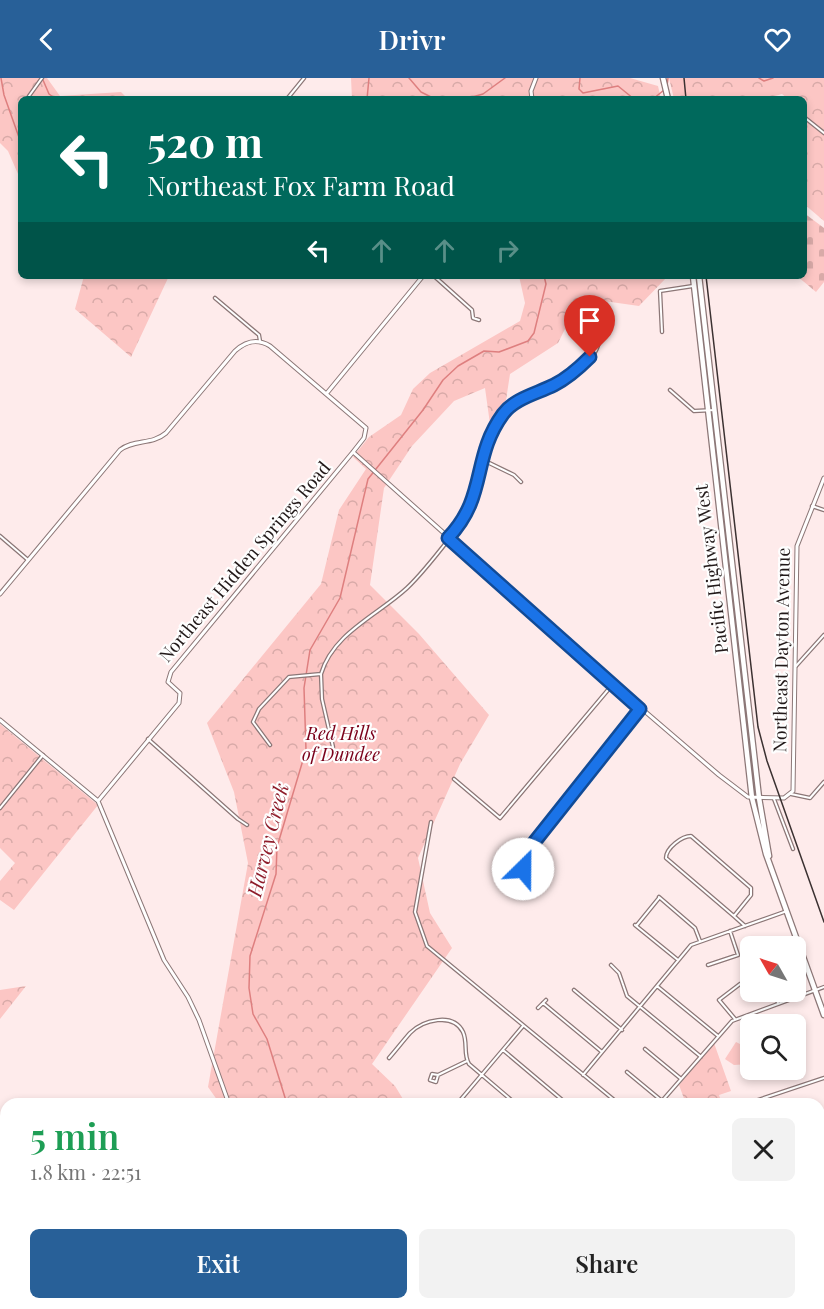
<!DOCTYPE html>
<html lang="en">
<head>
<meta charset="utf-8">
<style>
	:root { --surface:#fff; --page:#f2f2f2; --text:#222; --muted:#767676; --accent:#286098 }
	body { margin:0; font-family:"Playfair Display",serif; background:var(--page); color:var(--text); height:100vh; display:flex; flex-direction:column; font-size:22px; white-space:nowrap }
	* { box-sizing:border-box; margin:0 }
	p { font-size:20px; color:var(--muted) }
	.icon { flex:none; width:33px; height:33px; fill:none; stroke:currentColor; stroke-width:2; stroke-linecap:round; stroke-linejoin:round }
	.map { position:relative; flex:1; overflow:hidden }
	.sheet { position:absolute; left:0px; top:1020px; width:825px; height:212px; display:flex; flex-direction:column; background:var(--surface); border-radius:18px 18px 0 0; box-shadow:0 3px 9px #0003 }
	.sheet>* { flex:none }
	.top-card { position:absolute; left:18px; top:18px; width:789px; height:183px; border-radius:9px; box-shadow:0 3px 9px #0003; background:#00695c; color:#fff; overflow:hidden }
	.needle { width:39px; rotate:309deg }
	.fabs { position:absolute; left:740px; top:858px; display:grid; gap:12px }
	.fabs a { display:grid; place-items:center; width:66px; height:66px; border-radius:9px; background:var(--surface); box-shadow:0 3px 9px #0003; font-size:30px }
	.pin { position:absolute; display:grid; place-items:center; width:51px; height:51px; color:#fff; margin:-62px -26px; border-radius:50% 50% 50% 0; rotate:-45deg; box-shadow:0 0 6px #0007 }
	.pin .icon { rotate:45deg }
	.me { position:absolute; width:66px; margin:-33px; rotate:23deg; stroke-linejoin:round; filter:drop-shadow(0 0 4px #0008) }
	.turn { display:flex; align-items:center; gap:21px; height:126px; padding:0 30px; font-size:27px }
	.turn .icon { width:78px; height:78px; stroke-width:2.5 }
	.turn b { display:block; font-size:42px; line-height:51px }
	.lanes { display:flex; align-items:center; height:57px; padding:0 30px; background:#0003; justify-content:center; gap:30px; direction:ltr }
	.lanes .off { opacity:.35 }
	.round { display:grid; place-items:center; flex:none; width:63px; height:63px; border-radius:9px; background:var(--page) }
	.headline { display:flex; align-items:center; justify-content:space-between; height:102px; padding:0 30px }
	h1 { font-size:36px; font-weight:600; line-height:45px; color:#1e9e55 }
	.action { display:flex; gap:12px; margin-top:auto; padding:12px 30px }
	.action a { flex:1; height:69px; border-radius:9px; background:var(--accent); color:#fff; font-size:24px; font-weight:600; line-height:69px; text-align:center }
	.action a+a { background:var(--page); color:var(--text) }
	header { display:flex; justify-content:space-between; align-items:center; height:78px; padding:0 30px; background:var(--accent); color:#fff; font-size:27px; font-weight:600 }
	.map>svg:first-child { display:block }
	.forest { fill:url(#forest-crowns) }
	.cemetery { fill:url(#cemetery-stones) }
	.garden { fill:#fcc6c4 }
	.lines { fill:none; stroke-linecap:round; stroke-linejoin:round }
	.stream { stroke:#de7f7f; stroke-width:1.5 }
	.minor-casing { stroke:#8c7777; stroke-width:4.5 }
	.tertiary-casing { stroke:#8c7777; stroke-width:5 }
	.secondary-casing { stroke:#8c7777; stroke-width:5 }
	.primary-casing { stroke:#8c7777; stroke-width:7 }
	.minor { stroke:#fff; stroke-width:2 }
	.tertiary { stroke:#fff; stroke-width:3 }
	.secondary { stroke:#fff; stroke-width:3 }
	.primary { stroke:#fff; stroke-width:4.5 }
	.rail { stroke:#3b3131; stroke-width:1.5 }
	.route-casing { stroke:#114b97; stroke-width:15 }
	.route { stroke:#1a73e8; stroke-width:10 }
	.labels { text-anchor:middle; stroke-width:4.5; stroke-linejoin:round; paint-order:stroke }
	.street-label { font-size:18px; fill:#221919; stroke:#fefefe }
	.park-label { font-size:18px; font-style:italic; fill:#7a001a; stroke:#fefefe }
	.water-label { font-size:20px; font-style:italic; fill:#8e1c2a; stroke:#fefefe }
</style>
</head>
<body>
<header><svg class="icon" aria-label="back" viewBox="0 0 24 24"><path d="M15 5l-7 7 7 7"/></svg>Drivr<svg class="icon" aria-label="heart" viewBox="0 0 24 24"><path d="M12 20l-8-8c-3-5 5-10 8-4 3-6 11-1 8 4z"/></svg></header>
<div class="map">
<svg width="824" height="1231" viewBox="0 0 824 1231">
	<defs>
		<pattern id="forest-crowns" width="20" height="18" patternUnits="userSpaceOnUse" patternTransform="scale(1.5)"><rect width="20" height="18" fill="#fcc6c4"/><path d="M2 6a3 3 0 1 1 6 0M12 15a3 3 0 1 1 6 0" fill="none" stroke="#d8aaa8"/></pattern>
		<pattern id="cemetery-stones" width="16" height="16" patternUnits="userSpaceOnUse" patternTransform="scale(1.5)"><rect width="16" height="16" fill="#fcc6c4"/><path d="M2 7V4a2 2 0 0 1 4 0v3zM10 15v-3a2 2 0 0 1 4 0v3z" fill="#d8aaa8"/></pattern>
	</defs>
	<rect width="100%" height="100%" fill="#feebeb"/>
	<path class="forest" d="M0,0H47L60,18L121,14L128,21H21V97L18,96L8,73L0,65Z
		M351,0H630L658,8L661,21H352Z
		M669,0H824V143L804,126V21H788L782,16L765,21H674Z
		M84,198H169L131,279L75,231Z
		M519,198H668L639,228L604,223L578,225L558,265L510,296L506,322L490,346L485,310L454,323L412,368L384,410L370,507L419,556L489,637L460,686L418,780L430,835L452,870L372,986L395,1008L406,1026H220L208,1009L248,785L234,714L207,645L321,506L339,432L366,391L353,379L369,359L401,337L413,311L430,295L520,243L525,225Z
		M0,646L98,727L14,832L0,822V803L15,785L0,770Z
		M26,908L0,941V912Z
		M714,965L731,1013L719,1017L722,1026H686L679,1007Z
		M255,1226H485V1231H251Z"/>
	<path class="cemetery" d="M804,135L824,150V204L816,214L797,198H804Z"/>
	<path class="garden" d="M751,941L760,946H750V968L740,959Z
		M736,964L750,971V986L734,987L725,981Z"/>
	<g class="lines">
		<path class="stream" d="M1,0L4,17L21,65
			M409,0L421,14L435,21
			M580,0L579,11L583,15L618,8L634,21
			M759,0L764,3L773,0
			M43,2L49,16L56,21
			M667,8L668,0
			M367,21L369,0
			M465,21L483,16L505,0
			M653,21L664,12
			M287,1026L267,961L253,936L249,910L250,878L276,796L277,769L306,672L304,610L310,572L340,520L368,401L423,332L443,302L458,288L484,273L499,274L528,263L534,255L546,206L544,198
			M375,1226L377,1231"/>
		<g class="minor-casing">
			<path id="minor" d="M29,18L42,0
				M287,21L304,0
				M804,39L824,55
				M434,198L472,232L473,240L479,242
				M215,220L259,257L260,263
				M662,254L660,213L693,208
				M670,312L694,333L715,332
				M481,381L514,397L521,404
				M812,428L824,432
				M0,458L28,482
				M796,588L824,557
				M321,596L322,621L333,669
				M148,661L238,741L247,747
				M270,667L253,644L259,631L289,599L321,596C333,555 378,537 407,510C426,492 444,467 460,447C487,411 475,363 508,330C534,304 600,304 601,251
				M454,701L500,740L613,606
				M791,716L810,720L824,704
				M774,721L793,771
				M0,730L43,677
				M431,744L415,834L427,868L619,1026
				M526,778L535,786L528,793L522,788L528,773L641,631
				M659,819L695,850L700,863
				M734,838L751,817V810L691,758C682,758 666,770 666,780L735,839L745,848
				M635,847L678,882
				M637,847L659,820
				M611,887L619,895L627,918L700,978
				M708,887L738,877L730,853
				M657,908L718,958
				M574,912L622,952
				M774,914L778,925
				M543,925L602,974
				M538,930L546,922
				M735,941L719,922L740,906
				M645,971L680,1000
				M503,972L567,1026
				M389,980C396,972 403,963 410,955C423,942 453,934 463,954C468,965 463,976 469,986L516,1026
				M627,994L662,1023L732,943L824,909
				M438,997L436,1004L430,1002L432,996L438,997L467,983
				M583,997L691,867L787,833
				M457,1026L523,948
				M746,1026L824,1000
				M819,1090L824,1088
				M496,1226V1231
				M518,1226V1231
				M571,1226L579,1231
				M778,1226L784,1231
				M595,1231L607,1227"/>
		</g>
		<g class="tertiary-casing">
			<path id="tertiary" d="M532,21L531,13L536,0
				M327,315L423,198
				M353,374L613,606L719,697L748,719L784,720L793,713L797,468L824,400
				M0,516L120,372C134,361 152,367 166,355L235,273C246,263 257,260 270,268L366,350L364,360L353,374L171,594L168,604L180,615L179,625L98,723
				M0,642L98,723L164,882L188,919L199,942L229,1026
				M338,1226L339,1231"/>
		</g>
		<g class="secondary-casing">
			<path id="secondary" d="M819,1179L824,1177
				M668,1231L683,1226"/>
		</g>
		<g class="primary-casing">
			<path id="primary" d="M663,0L668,21
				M693,198L752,720L766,776L824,937
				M699,198L759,720L769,778"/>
		</g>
		<use href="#minor" class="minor"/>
		<use href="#tertiary" class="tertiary"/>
		<use href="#secondary" class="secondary"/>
		<use href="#primary" class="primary"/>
		<path class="rail" d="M684,0L686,21
			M706,198L758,649L767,683L824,844"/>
	</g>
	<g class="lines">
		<g class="route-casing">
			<path id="route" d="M523,791L526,778L532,767L640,631L448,460C488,418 471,380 503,336C515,320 536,316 554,307C568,300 579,290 590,279"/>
		</g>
		<use href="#route" class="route"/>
	</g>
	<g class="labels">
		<g class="street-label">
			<text transform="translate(245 484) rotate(-50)" y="6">Northeast Hidden Springs Road</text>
			<text transform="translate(712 491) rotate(-97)" y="6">Pacific Highway West</text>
			<text transform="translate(782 572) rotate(-89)" y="6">Northeast Dayton Avenue</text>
		</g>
		<g class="park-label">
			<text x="341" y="662">Red Hills<tspan x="341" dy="21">of Dundee</tspan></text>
		</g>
		<g class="water-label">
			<text transform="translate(268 762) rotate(-76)" y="7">Harvey Creek</text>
		</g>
	</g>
</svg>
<div class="fabs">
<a><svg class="needle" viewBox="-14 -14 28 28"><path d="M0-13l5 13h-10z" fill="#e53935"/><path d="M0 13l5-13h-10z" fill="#767676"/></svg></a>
<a><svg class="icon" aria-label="search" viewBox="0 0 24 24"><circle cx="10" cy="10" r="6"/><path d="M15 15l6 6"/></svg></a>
</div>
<div class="pin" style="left:590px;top:279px;background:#d93025"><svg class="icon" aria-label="arrive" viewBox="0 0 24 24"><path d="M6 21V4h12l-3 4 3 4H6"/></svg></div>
<svg class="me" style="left:523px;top:791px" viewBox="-20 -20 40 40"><circle r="19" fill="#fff"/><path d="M0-13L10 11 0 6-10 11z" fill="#1a73e8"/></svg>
<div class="top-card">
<div class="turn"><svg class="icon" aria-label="left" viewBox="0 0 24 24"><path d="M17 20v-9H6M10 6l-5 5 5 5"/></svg><div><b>520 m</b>Northeast Fox Farm Road</div></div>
<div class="lanes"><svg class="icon" aria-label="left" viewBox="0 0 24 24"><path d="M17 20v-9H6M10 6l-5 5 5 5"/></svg><svg class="icon off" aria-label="ahead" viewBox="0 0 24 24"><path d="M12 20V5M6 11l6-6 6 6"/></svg><svg class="icon off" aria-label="ahead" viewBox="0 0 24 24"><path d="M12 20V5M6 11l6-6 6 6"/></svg><svg class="icon off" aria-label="right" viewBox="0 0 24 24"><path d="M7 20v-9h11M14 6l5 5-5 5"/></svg></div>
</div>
<section class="sheet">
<div class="headline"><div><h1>5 min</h1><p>1.8 km · 22:51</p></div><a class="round"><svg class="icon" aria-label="close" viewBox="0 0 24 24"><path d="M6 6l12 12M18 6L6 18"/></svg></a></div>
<div class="action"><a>Exit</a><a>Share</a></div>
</section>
</div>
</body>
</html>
